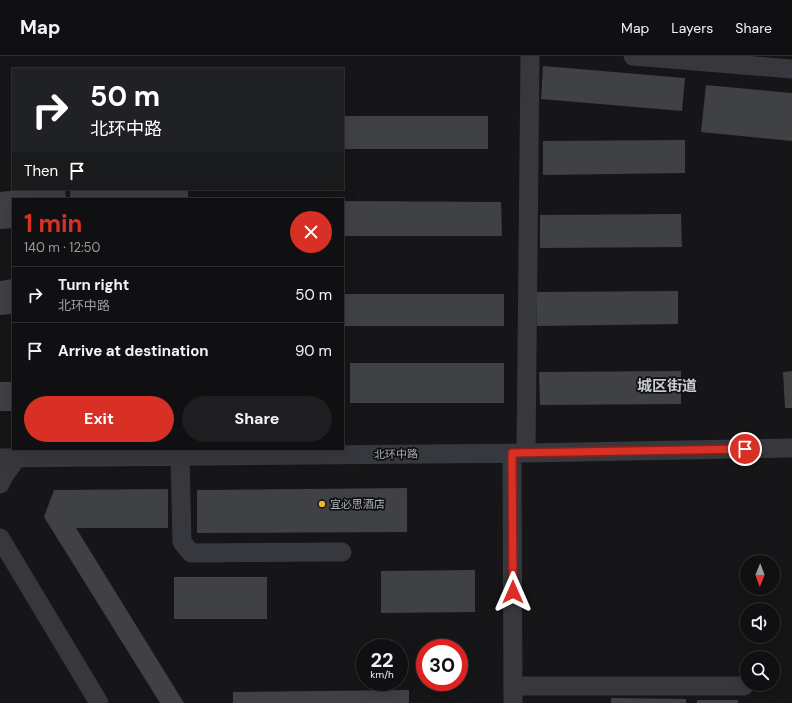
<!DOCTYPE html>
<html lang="en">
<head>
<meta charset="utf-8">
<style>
	:root { --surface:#101012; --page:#1e1e20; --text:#f1f3f6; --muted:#9c9d9f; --line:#303032; --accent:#d93025 }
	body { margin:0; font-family:"DM Sans","Noto Sans SC",sans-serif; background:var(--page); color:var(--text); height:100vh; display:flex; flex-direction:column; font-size:15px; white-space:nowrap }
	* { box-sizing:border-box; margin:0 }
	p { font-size:13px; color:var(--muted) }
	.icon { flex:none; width:22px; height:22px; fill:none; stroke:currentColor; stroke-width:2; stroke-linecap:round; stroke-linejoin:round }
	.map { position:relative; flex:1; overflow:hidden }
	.side { position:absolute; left:12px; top:142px; width:332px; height:252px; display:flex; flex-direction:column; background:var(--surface); border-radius:0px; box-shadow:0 4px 16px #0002,0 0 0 1px var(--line) }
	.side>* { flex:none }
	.guide { position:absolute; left:12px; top:12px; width:332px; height:122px; border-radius:0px; box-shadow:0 4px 16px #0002,0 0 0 1px var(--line); background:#202124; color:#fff; overflow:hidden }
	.needle { width:26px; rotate:181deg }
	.tools { position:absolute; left:740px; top:499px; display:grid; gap:8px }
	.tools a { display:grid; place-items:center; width:40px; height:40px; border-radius:50%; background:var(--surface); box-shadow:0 4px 16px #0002,0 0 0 1px var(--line); font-size:20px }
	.speed { position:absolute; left:356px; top:583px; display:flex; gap:8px; font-size:20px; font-weight:700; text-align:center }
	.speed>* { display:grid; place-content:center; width:52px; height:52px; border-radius:50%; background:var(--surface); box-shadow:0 4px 16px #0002,0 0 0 1px var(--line); line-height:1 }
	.speed small { font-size:10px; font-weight:400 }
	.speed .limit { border:6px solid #d22; background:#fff; color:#111 }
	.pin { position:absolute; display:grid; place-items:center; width:34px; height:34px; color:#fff; margin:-17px; border:2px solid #fff; border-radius:50%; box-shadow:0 1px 4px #0007 }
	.me { position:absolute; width:44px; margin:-22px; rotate:0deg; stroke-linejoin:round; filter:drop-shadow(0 0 3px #0008) }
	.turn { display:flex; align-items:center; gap:14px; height:84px; padding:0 12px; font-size:18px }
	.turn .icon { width:52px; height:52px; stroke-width:2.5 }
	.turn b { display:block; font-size:28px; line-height:34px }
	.then { display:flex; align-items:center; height:38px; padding:0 12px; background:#0003; gap:8px; font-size:15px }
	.round { display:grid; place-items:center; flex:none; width:42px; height:42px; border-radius:21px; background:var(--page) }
	.overview { display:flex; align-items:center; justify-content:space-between; height:68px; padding:0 12px }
	h1 { font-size:24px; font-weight:700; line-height:30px; color:var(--accent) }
	.primary-button { display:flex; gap:8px; margin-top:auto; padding:8px 12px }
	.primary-button a { flex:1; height:46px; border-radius:24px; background:var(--accent); color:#fff; font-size:16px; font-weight:700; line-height:46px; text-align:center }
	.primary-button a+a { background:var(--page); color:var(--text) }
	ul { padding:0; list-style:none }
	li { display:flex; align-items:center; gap:12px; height:56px; padding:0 12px; border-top:1px solid var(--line) }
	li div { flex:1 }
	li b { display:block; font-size:15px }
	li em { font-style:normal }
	header { display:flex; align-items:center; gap:24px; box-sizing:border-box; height:56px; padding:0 20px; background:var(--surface); border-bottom:1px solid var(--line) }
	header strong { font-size:19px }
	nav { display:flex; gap:22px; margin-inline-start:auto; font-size:14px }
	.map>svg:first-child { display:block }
	.building { fill:#404145 }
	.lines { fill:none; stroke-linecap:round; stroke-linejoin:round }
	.minor { stroke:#37383d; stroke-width:19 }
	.route-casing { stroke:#8d1f18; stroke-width:10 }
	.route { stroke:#d93025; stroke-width:7 }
	.poi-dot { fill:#f2b134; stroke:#111113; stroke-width:1.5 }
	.labels { text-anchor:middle; stroke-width:3.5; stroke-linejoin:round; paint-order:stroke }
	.street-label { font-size:11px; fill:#a8adb8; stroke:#111113 }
	.poi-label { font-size:11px; fill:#a8adb8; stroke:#111113; text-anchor:start }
	.district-label { font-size:15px; font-weight:bold; fill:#c9ccd4; stroke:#111113 }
</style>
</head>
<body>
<header>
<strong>Map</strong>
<nav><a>Map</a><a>Layers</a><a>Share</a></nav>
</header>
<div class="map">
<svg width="792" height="647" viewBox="0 0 792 647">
	<rect width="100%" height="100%" fill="#161618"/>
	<path class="building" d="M543,10L685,22L682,55L541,43Z
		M706,29L792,37V85L701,76Z
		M343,60H488V93H343Z
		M685,84V117L543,119V85Z
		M26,133H65L66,143H13V172L0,173V136Z
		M70,133H188V143H70Z
		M343,145L501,146L502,180H343Z
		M681,158L682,191L540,192V159Z
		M13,223V258L0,259V225Z
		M678,235V268L537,270V236Z
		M343,238H504V270H343Z
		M350,307H504V347H350Z
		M681,315V348L540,349L539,316Z
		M792,315V352H785L783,316Z
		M0,326H13V355H0Z
		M407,432V476L197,477V434Z
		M168,433V472H76L184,647H160L44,461L54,434Z
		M475,514V556L381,557V515Z
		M174,521H267V563H174Z
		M409,634V647H233V636Z
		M611,642L686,643V647H611Z
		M697,644H738V647H697Z"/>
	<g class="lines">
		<path class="minor" d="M633,0L792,13
			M512,397L513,647
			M526,397L530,0
			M180,400L182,486L191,497L342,496
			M0,402L526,397L792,392
			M0,428L5,418L17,402
			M0,482L99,647
			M513,630H744"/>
	</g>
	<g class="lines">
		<g class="route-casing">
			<path id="route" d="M513,536L512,397L745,393"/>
		</g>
		<use href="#route" class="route"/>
	</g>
	<circle class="poi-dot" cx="322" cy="448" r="4"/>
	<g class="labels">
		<g class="street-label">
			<text transform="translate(396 398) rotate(-1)" y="4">北环中路</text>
		</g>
		<g class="poi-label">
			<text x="330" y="452">宜必思酒店</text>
		</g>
		<g class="district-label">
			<text x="667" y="335">城区街道</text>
		</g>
	</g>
</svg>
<div class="tools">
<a><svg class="needle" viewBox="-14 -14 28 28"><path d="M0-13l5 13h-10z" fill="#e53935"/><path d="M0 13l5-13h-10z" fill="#9c9d9f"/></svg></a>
<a><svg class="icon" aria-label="sound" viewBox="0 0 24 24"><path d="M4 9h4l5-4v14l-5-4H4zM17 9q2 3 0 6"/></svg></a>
<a><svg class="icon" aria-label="search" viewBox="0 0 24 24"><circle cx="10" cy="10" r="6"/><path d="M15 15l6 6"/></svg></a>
</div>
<div class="speed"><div>22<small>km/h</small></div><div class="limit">30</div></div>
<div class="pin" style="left:745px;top:393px;background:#d93025"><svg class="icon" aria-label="arrive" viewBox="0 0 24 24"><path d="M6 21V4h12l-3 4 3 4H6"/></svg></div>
<svg class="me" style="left:513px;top:536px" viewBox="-20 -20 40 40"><path d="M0-17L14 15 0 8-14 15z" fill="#d93025" stroke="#fff" stroke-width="4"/></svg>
<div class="guide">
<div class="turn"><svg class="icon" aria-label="right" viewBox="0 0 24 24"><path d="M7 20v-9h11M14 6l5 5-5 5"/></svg><div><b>50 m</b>北环中路</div></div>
<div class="then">Then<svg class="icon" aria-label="arrive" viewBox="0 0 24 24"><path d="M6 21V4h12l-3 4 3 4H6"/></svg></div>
</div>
<section class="side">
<div class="overview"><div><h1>1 min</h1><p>140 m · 12:50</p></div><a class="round" style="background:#d93025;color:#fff"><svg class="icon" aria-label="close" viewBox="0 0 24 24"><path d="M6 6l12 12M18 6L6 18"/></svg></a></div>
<ul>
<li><svg class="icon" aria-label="right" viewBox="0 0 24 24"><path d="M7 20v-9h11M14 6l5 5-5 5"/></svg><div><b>Turn right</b><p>北环中路</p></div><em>50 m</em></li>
<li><svg class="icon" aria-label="arrive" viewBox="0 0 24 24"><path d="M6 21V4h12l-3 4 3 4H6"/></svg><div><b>Arrive at destination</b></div><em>90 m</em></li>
</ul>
<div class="primary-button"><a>Exit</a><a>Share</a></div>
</section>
</div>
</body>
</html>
